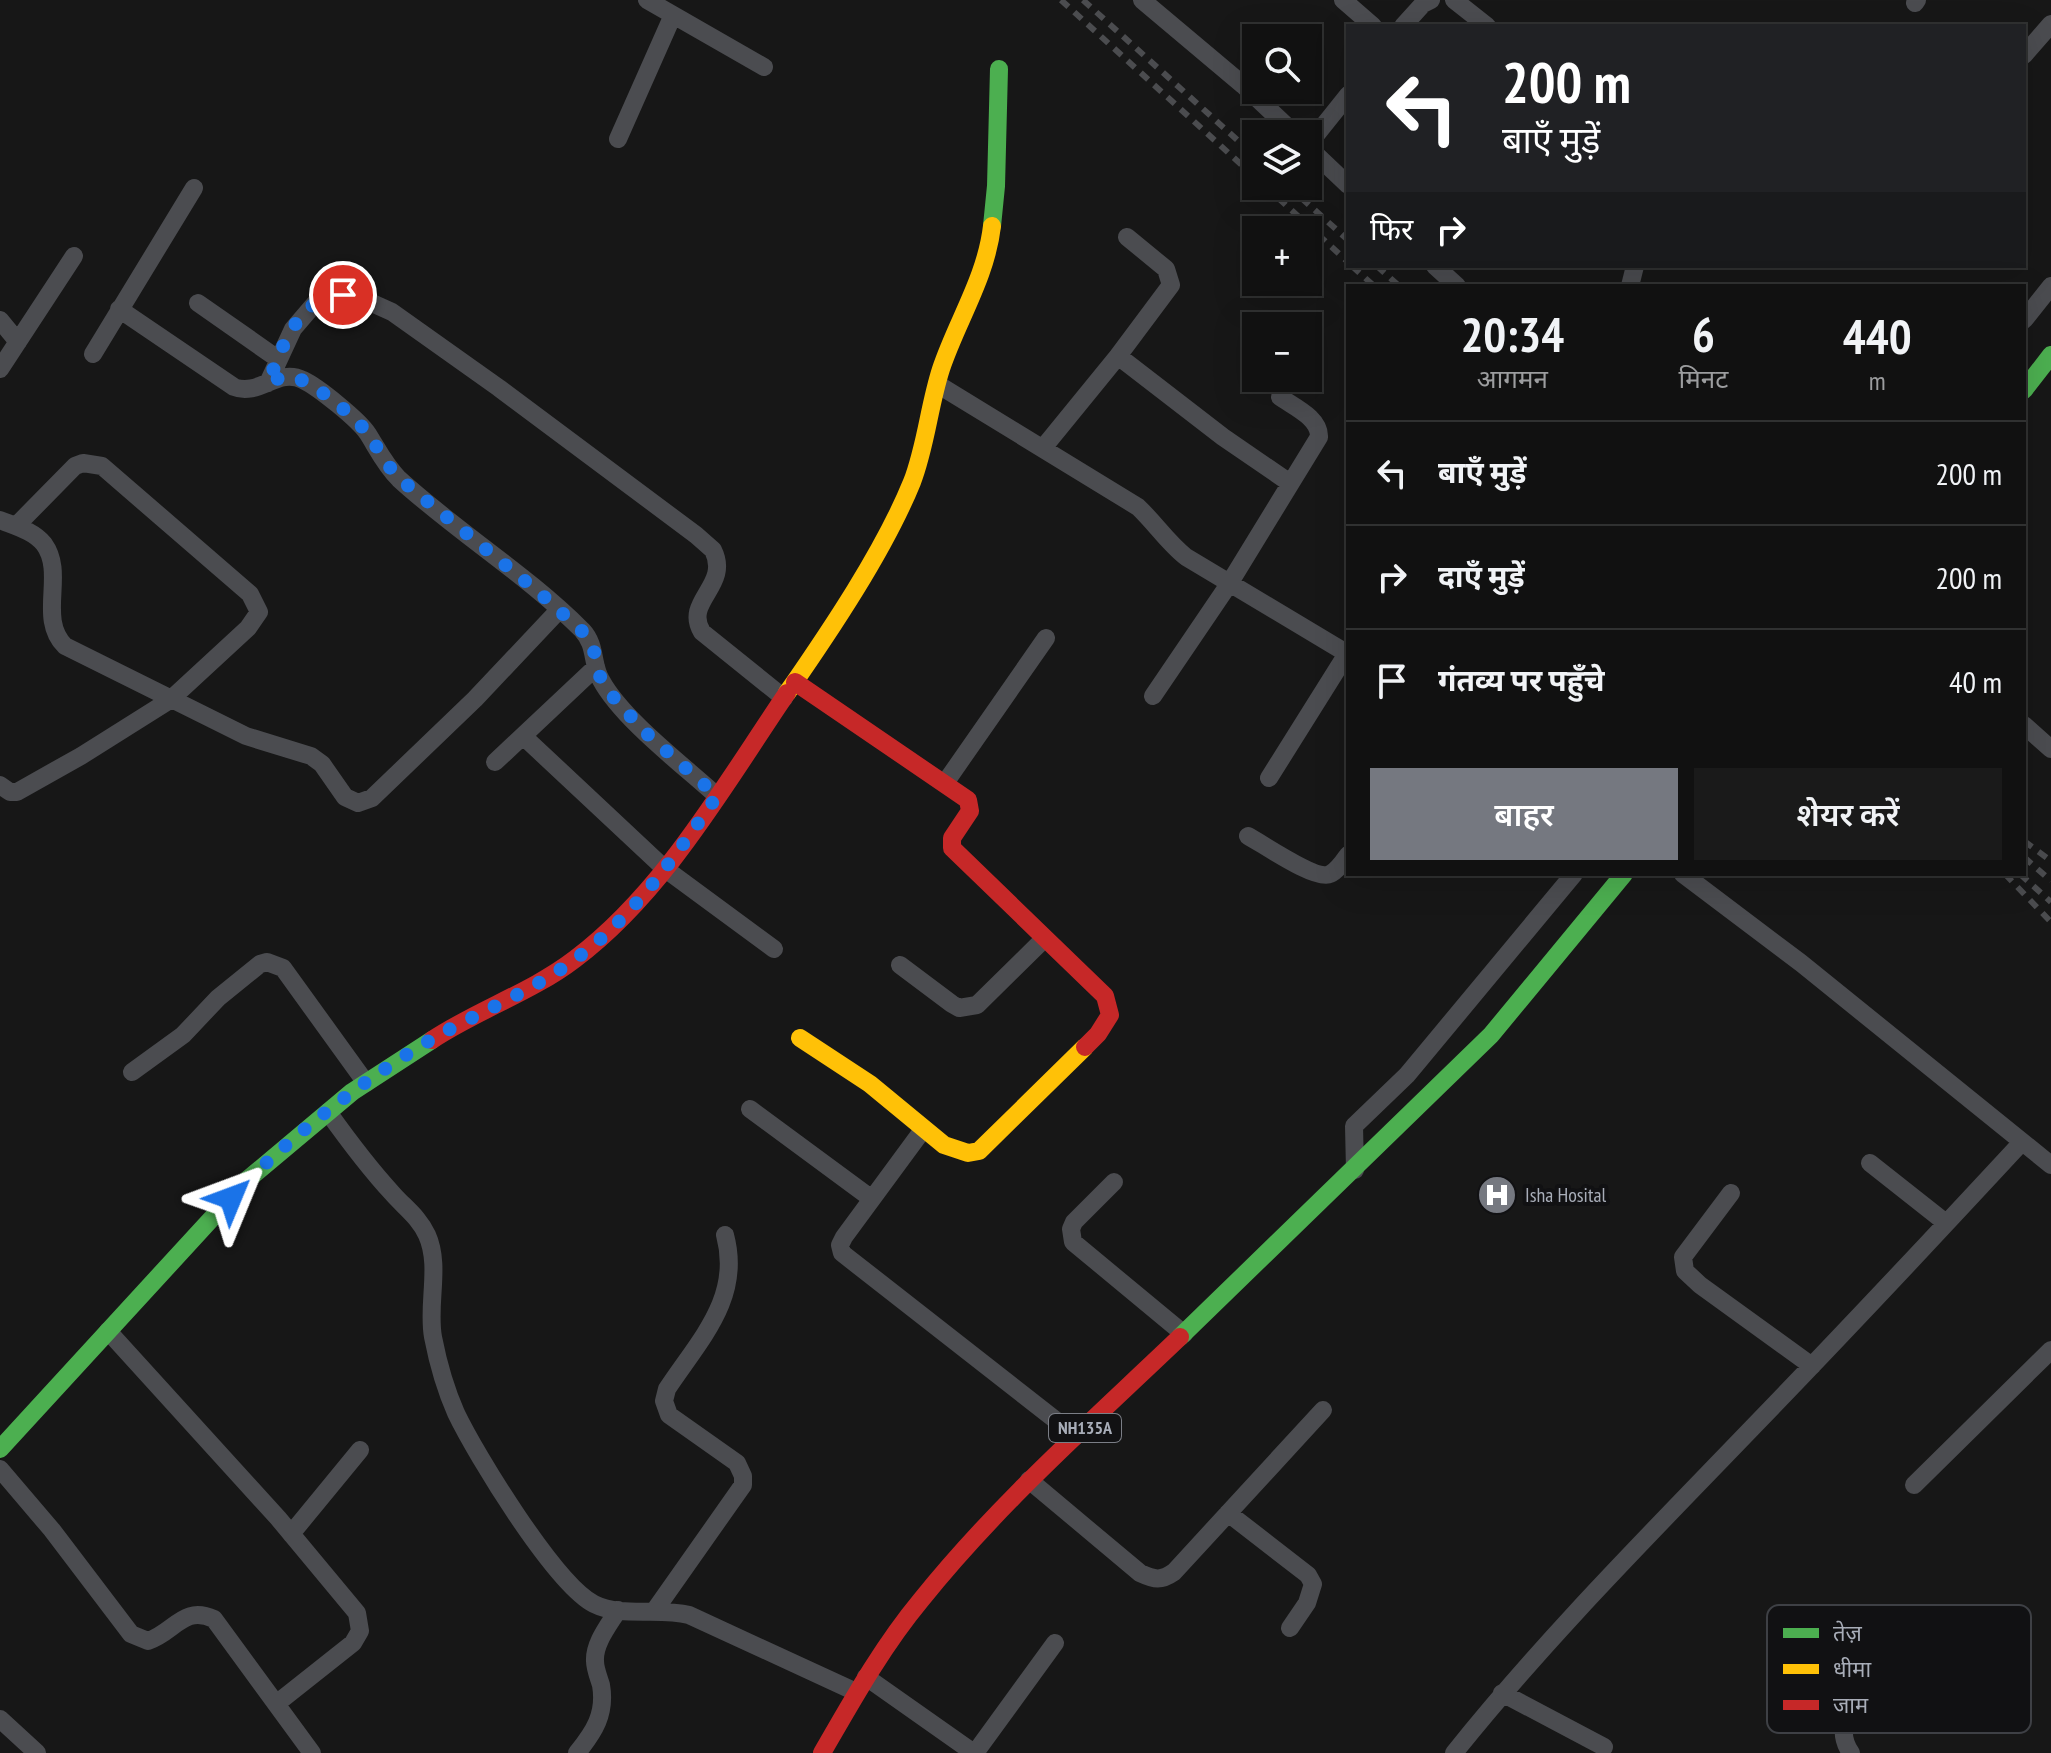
<!DOCTYPE html>
<html lang="hi">
<head>
<meta charset="utf-8">
<style>
	:root { --surface:#111; --page:#1a1a1a; --text:#f1f3f6; --muted:#9c9d9f; --line:#303131; --accent:#757880 }
	body { margin:0; font-family:"PT Sans Narrow","Noto Sans Devanagari",sans-serif; background:var(--page); color:var(--text); height:100vh; display:flex; flex-direction:column; font-size:30px; white-space:nowrap }
	* { box-sizing:border-box; margin:0 }
	p { font-size:26px; color:var(--muted) }
	.icon { flex:none; width:44px; height:44px; fill:none; stroke:currentColor; stroke-width:2; stroke-linecap:round; stroke-linejoin:round }
	.map { position:relative; flex:1; overflow:hidden }
	.drawer { position:absolute; left:1346px; top:284px; width:680px; height:592px; display:flex; flex-direction:column; background:var(--surface); border-radius:0px; box-shadow:0 8px 32px #0002,0 0 0 2px var(--line) }
	.drawer>* { flex:none }
	.banner { position:absolute; left:1346px; top:24px; width:680px; height:244px; border-radius:0px; box-shadow:0 8px 32px #0002,0 0 0 2px var(--line); background:#202124; color:#fff; overflow:hidden }
	.tools { position:absolute; left:1242px; top:24px; display:grid; gap:16px }
	.tools a { display:grid; place-items:center; width:80px; height:80px; border-radius:0px; background:var(--surface); box-shadow:0 8px 32px #0002,0 0 0 2px var(--line); font-size:40px }
	.pin { position:absolute; display:grid; place-items:center; width:68px; height:68px; color:#fff; margin:-34px; border:4px solid #fff; border-radius:50%; box-shadow:0 2px 8px #0007 }
	.me { position:absolute; width:88px; margin:-44px; rotate:46deg; stroke-linejoin:round; filter:drop-shadow(0 0 6px #0008) }
	.turn { display:flex; align-items:center; gap:28px; height:168px; padding:0 24px; font-size:36px }
	.turn .icon { width:104px; height:104px; stroke-width:2.5 }
	.turn b { display:block; font-size:56px; line-height:68px }
	.then { display:flex; align-items:center; height:76px; padding:0 24px; background:#0003; gap:16px; font-size:30px }
	.eta { display:flex; justify-content:space-evenly; align-items:center; height:136px; text-align:center }
	.eta b { font-size:48px; font-weight:600; line-height:56px }
	.button { display:flex; gap:16px; margin-top:auto; padding:16px 24px }
	.button a { flex:1; height:92px; border-radius:0px; background:var(--accent); color:#fff; font-size:32px; font-weight:600; line-height:92px; text-align:center }
	.button a+a { background:var(--page); color:var(--text) }
	ul { padding:0; list-style:none }
	li { display:flex; align-items:center; gap:24px; height:104px; padding:0 24px; border-top:2px solid var(--line) }
	li div { flex:1 }
	li b { display:block; font-size:30px }
	li em { font-style:normal }
	.map>svg:first-child { display:block }
	.lines { fill:none; stroke-linecap:round; stroke-linejoin:round }
	.street { stroke:#4b4c50; stroke-width:18 }
	.fast { stroke:#4caf50; stroke-width:18 }
	.slow { stroke:#ffc107; stroke-width:18 }
	.jam { stroke:#c62828; stroke-width:18 }
	.rail { stroke:#4b4c4f; stroke-width:6; stroke-dasharray:10 8; stroke-linecap:butt }
	.route { stroke:#1a73e8; stroke-width:14; stroke-dasharray:0 25.2 }
	.labels { text-anchor:middle; stroke-width:8; stroke-linejoin:round; paint-order:stroke }
	.shield { fill:#111113; stroke:#7b7e86; stroke-width:2 }
	.shield-label { font-size:18px; font-weight:bold; fill:#a8adb8 }
	.poi-label { font-size:20px; fill:#a8adb8; stroke:#111113; text-anchor:start }
	.key { fill:#111113; stroke:#3e4045; stroke-width:2 }
	.key-label { font-size:22px; fill:#a8adb8 }
</style>
</head>
<body>
<div class="map">
<svg width="2051" height="1753" viewBox="0 0 2051 1753">
	<rect width="100%" height="100%" fill="#171717"/>
	<g class="lines">
		<path class="street" d="M647,0L764,67
			M1142,0L1243,85L1295,134
			M1343,0L1373,26
			M1454,0L1487,26
			M1915,3L1917,0
			M1403,26L1423,4L1431,0
			M2024,55L2051,24
			M618,139L673,15
			M1308,145L1348,95
			M1308,147L1348,185
			M1435,266L1457,286
			M1630,286L1635,266
			M198,303L278,359
			M119,309L234,387C259,397 278,367 303,380C318,387 359,420 368,434C378,450 385,465 399,479C457,532 526,574 582,630C597,646 591,663 601,680C622,719 683,765 717,796
			M0,320L18,342
			M2024,320L2051,286
			M93,354L194,188
			M1118,356L1223,437L1290,483
			M0,369L74,256
			M268,383L293,329L317,301L330,295H343L372,303L392,312L499,388L696,535L713,550C731,586 683,601 702,632L784,698
			M937,384L1138,507C1155,523 1168,543 1186,557L1348,654
			M1043,448L1118,356L1171,285L1166,269L1127,237
			M0,520C15,526 34,531 44,544C66,574 37,618 65,646L246,736L311,756L322,764L345,797L358,803L372,798L475,699L559,610
			M1153,696L1229,584L1319,437C1320,418 1294,407 1280,397
			M2024,725L2051,749
			M523,736L664,868L774,949
			M495,762L596,667
			M1269,778L1348,652
			M945,783L1046,638
			M0,785L10,792H17L81,756L170,700L248,628L259,612L250,594L102,466L83,463L75,466L16,526
			M1248,836C1263,844 1316,881 1330,874C1337,871 1343,862 1348,855
			M1683,874L1801,963L2051,1165
			M900,965L952,1004L959,1008L977,1005L1044,939
			M132,1072L183,1035L218,998L260,964L267,962L283,968L366,1083
			M750,1109L872,1199
			M328,1112C348,1140 369,1168 392,1193C404,1207 419,1217 427,1235C441,1266 427,1304 433,1337C438,1363 445,1388 456,1413C476,1455 555,1584 594,1604C622,1618 659,1607 689,1615L856,1692
			M922,1131L844,1237L840,1245L842,1253L1076,1436
			M1870,1163L1946,1223
			M1355,1170L1354,1126L1407,1075L1574,874
			M1114,1182L1074,1222L1071,1229L1073,1242L1184,1334
			M1731,1193L1683,1257L1685,1271L1700,1285L1812,1366
			M108,1331L278,1518L357,1613L360,1631L353,1643L276,1704
			M0,1469L52,1530L131,1634L148,1641C175,1632 183,1605 214,1619L312,1753
			M1029,1480L1140,1573C1155,1580 1161,1581 1174,1572L1323,1410
			M1914,1485L2051,1350
			M1228,1513L1308,1575L1313,1584L1307,1603L1290,1628
			M291,1534L360,1450
			M655,1610L743,1485V1476L737,1463L669,1415L664,1401L667,1389C700,1339 742,1298 725,1235
			M866,1677L974,1753
			M1502,1693L1604,1747
			M0,1719L37,1753
			M577,1753C594,1732 606,1714 601,1685C599,1678 595,1669 595,1661C594,1643 609,1625 618,1610
			M975,1753L1055,1643
			M1454,1753C1546,1638 1650,1534 1752,1428C1843,1334 1933,1238 2022,1142
			M1851,1753C1828,1721 1865,1689 1883,1663"/>
		<path class="fast" d="M992,226L996,186L999,69
			M2024,390L2051,355
			M1180,1337L1491,1035L1624,874
			M0,1449L247,1180L352,1092L432,1040"/>
		<path class="slow" d="M787,693C830,631 884,551 912,482C926,446 929,406 941,369C957,321 986,278 992,226
			M800,1038L870,1084L944,1145L968,1153L979,1151L1085,1047"/>
		<path class="jam" d="M795,682L968,800L970,811L952,838V848L1105,996L1110,1015L1098,1034L1085,1047
			M432,1040C477,1010 532,992 575,959C664,892 725,784 787,693
			M822,1753C852,1701 882,1647 921,1600C998,1504 1091,1422 1180,1337"/>
		<path class="rail" d="M1061,0L1256,178
			M1083,0L1256,157
			M1265,186L1348,262
			M1288,186L1348,240
			M1352,266L1374,286
			M1377,266L1399,286
			M2024,841L2051,861
			M2024,857L2051,881
			M2005,874L2051,922
			M2020,874L2051,902"/>
	</g>
	<g class="lines">
		<path class="route" d="M231,1198C286,1139 370,1074 441,1034C485,1010 533,990 574,960C633,918 676,855 717,796L645,732L614,698L601,680L592,643L583,632L542,595L400,479C383,462 377,444 363,428C352,414 309,379 292,377C283,376 276,379 268,383C282,348 298,296 343,295"/>
	</g>
	<defs>
		<g id="hospital-disc" transform="scale(2)"><circle r="9.5" fill="#757880" stroke="#111113"/><path d="M-5-5h3v3.5h4V-5h3V5h-3V1.5h-4V5h-3Z" fill="#fff"/></g>
	</defs>
	<g fill-rule="evenodd">
		<use href="#hospital-disc" x="1497" y="1195"/>
	</g>
	<g class="labels">
		<rect class="shield" x="1049" y="1414" width="72" height="28" rx="6"/>
		<g class="shield-label">
			<text x="1085" y="1434">NH135A</text>
		</g>
		<g class="poi-label">
			<text x="1525" y="1202">Isha Hosital</text>
		</g>
	</g>
	<rect x="1767" y="1605" width="264" height="128" rx="12" class="key"/>
	<rect x="1783" y="1628" width="36" height="10" fill="#4caf50"/>
	<rect x="1783" y="1664" width="36" height="10" fill="#ffc107"/>
	<rect x="1783" y="1700" width="36" height="10" fill="#c62828"/>
	<g class="key-label">
		<text x="1833" y="1641">तेज़</text>
		<text x="1833" y="1677">धीमा</text>
		<text x="1833" y="1713">जाम</text>
	</g>
</svg>
<div class="tools">
<a><svg class="icon" aria-label="search" viewBox="0 0 24 24"><circle cx="10" cy="10" r="6"/><path d="M15 15l6 6"/></svg></a>
<a><svg class="icon" aria-label="layers" viewBox="0 0 24 24"><path d="M12 4l9 5-9 5-9-5zM3 14l9 5 9-5"/></svg></a>
<a>+</a>
<a>−</a>
</div>
<div class="pin" style="left:343px;top:295px;background:#d93025"><svg class="icon" aria-label="arrive" viewBox="0 0 24 24"><path d="M6 21V4h12l-3 4 3 4H6"/></svg></div>
<svg class="me" style="left:231px;top:1198px" viewBox="-20 -20 40 40"><path d="M0-17L14 15 0 8-14 15z" fill="#1a73e8" stroke="#fff" stroke-width="4"/></svg>
<div class="banner">
<div class="turn"><svg class="icon" aria-label="left" viewBox="0 0 24 24"><path d="M17 20v-9H6M10 6l-5 5 5 5"/></svg><div><b>200 m</b>बाएँ मुड़ें</div></div>
<div class="then">फिर<svg class="icon" aria-label="right" viewBox="0 0 24 24"><path d="M7 20v-9h11M14 6l5 5-5 5"/></svg></div>
</div>
<section class="drawer">
<div class="eta">
<div><b>20:34</b><p>आगमन</p></div>
<div><b>6</b><p>मिनट</p></div>
<div><b>440</b><p>m</p></div>
</div>
<ul>
<li><svg class="icon" aria-label="left" viewBox="0 0 24 24"><path d="M17 20v-9H6M10 6l-5 5 5 5"/></svg><div><b>बाएँ मुड़ें</b></div><em>200 m</em></li>
<li><svg class="icon" aria-label="right" viewBox="0 0 24 24"><path d="M7 20v-9h11M14 6l5 5-5 5"/></svg><div><b>दाएँ मुड़ें</b></div><em>200 m</em></li>
<li><svg class="icon" aria-label="arrive" viewBox="0 0 24 24"><path d="M6 21V4h12l-3 4 3 4H6"/></svg><div><b>गंतव्य पर पहुँचे</b></div><em>40 m</em></li>
</ul>
<div class="button"><a>बाहर</a><a>शेयर करें</a></div>
</section>
</div>
</body>
</html>
